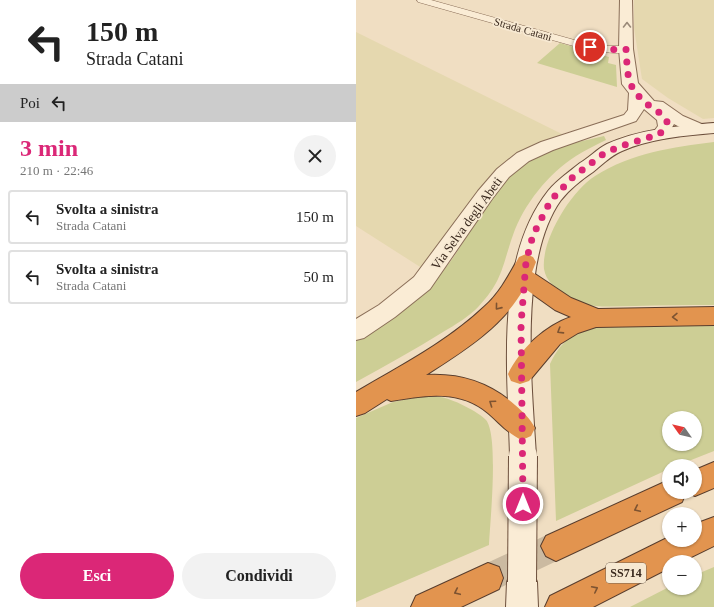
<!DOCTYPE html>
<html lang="it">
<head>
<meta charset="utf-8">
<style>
	:root { --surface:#fff; --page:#f2f2f2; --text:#222; --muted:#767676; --line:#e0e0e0; --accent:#db2777 }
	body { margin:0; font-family:"Times New Roman",serif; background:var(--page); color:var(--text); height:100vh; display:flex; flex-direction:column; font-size:15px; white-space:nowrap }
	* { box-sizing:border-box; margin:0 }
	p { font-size:13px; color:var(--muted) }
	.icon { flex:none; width:22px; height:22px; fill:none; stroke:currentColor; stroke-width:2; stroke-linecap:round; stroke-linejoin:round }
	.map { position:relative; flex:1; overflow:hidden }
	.panel { display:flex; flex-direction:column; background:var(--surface); width:356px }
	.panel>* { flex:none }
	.hud { background:#fff; color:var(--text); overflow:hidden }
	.needle { width:26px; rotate:304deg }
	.buttons { position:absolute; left:306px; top:411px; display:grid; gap:8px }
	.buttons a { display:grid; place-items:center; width:40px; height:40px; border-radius:50%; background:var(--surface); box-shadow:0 1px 3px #0004; font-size:20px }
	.pin { position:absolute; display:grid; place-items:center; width:34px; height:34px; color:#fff; margin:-17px; border:2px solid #fff; border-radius:50%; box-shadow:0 1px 4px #0007 }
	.me { position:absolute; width:44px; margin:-22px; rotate:0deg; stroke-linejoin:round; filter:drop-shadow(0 0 3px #0008) }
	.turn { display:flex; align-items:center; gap:14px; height:84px; padding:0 20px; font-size:18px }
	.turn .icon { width:52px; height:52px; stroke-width:2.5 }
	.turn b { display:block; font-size:28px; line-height:34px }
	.then { display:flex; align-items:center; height:38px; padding:0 20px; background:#0003; gap:8px; font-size:15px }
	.round { display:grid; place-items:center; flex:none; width:42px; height:42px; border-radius:21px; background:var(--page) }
	.headline { display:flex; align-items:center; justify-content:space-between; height:68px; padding:0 20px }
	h1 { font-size:24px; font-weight:600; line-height:30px; color:var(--accent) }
	.action { display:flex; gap:8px; margin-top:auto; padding:8px 20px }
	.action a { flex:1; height:46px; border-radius:24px; background:var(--accent); color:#fff; font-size:16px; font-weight:600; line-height:46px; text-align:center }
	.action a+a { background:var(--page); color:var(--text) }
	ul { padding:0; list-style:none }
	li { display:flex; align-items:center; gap:12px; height:54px; margin:0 8px 6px; padding:0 12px; border:2px solid var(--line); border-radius:4px }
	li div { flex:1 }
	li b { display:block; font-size:15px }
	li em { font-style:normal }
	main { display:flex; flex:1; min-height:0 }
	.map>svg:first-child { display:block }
	.farmland { fill:#e5d8af }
	.green { fill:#cdce95; fill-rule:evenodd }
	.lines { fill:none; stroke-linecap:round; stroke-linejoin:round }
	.highway-tunnel { stroke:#cbbaa1; stroke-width:28; stroke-dasharray:28 14; stroke-linecap:butt }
	.lane-casing { stroke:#8a6e58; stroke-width:1 }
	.street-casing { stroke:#8a6e58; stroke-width:2 }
	.secondary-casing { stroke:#6c4f3c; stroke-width:2 }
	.highway-casing { stroke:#583d2d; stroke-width:2 }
	.lane { fill:#faecd5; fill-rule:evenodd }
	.street { fill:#faecd5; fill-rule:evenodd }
	.secondary { fill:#faecd5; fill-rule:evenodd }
	.highway { fill:#e2944f; fill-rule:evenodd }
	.secondary-bridge-casing { stroke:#6c4f3c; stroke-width:30; stroke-linecap:butt }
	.secondary-bridge { stroke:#faecd5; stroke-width:28 }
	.oneway { stroke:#9a8a79 }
	.oneway2 { stroke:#7d5331 }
	.route { stroke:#db2777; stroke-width:7; stroke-dasharray:0 12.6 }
	.labels { text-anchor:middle; stroke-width:3.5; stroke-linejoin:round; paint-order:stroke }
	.far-street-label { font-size:11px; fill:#39281d; stroke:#f7e9d2 }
	.shield { fill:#f7e9d2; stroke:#726253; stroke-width:1 }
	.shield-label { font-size:12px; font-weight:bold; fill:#39281d }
	.street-label { font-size:13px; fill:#39281d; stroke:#f7e9d2 }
</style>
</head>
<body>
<main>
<section class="panel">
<div class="hud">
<div class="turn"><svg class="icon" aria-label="left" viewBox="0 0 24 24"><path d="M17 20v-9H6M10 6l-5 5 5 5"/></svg><div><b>150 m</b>Strada Catani</div></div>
<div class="then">Poi<svg class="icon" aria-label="left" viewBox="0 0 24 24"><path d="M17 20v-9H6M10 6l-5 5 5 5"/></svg></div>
</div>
<div class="headline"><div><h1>3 min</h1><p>210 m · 22:46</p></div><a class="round"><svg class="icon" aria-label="close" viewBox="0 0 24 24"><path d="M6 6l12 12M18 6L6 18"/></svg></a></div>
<ul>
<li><svg class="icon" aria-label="left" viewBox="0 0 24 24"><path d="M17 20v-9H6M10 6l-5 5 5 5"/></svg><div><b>Svolta a sinistra</b><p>Strada Catani</p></div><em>150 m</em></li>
<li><svg class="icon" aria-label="left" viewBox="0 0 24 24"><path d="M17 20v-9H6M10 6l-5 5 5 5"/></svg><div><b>Svolta a sinistra</b><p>Strada Catani</p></div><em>50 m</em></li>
</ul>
<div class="action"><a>Esci</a><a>Condividi</a></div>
</section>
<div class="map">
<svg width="358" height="607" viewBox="0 0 358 607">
	<rect width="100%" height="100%" fill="#f0dec2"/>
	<path class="farmland" d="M278,0H358V118L347,119L312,98L286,79L278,28Z
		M0,32L214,138L72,272L0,226Z"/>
	<path class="green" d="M204,43L253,57L252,63L260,65L261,87L181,63Z
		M248,136L250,140C240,145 229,150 220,156C192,174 168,204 157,235C146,266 147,280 123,306C114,316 99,325 87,332C58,350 29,366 0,382V340C29,320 58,302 82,277C110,246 124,205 154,175C171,158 196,150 218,140L222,142Z
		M358,142V305C332,305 305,305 279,306C262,306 244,308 227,304C220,302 214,298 208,294C199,288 190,281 188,269C185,240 215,191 239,176C275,153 317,147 358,142Z
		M358,325V451L320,466H313V469L200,521L194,364C200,351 207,341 220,334C241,323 267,326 290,326C313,325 335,325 358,325ZM313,418H339V444H313Z
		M62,397C69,397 77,396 84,397C95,398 123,412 130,420C143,436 134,522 133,545L0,602V418L37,402Z
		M358,567V607H274L313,587L339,588V575Z"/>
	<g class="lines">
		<path class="highway-tunnel" d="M132,578L200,546"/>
		<g class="lane-casing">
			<path id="lane" d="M61,0H75L222,41L246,46H270L275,49C267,58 232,49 221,47L62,2Z"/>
		</g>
		<g class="street-casing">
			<path id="street" d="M264,0H276L277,49L282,83L298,101L307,102L327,116L348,125L350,129L348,133C337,135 328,129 318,124L310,138L304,139L298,138L296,134L302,126L301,120L288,109L280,121L197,150L173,161L153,177L136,199L74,289L39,317L8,338L0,340V319L23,305L58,277L122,191L141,169L161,153L185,142L268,115L272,110L273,93L266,84L263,49Z"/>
		</g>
		<g class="secondary-casing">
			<path id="secondary" d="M358,123V133C327,136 295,138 266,151C254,156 247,164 237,172C225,180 214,189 205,200C162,260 176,385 180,456L176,465L167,468L158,465L154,456C152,374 138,259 192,191C201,180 213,172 224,163C234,157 241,149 251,144C284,129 322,126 358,123Z
				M166,567L177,571L181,582L182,607H150L151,582L155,571Z"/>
		</g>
		<g class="highway-casing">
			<path id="highway" d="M170,254L177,257L180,262L176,272L215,298L242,309L358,307V325L240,327L222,333L204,344L173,381L164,384L155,381L152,374C164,349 189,326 215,317L199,310L168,288C148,326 106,352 70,375C104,373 133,382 159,405C167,412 174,418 179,428L175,436L166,440C152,434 144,423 132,413C104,389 69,395 35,401L31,399L9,413L0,416V392C44,366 91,342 128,307C144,293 153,275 163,257Z
				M358,462V488L339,496L330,492L326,502L200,561L190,556L185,546L190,536L313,480V492H339V470Z
				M358,517V546L325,562H313V568L237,607H189L194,596L313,537V540H339V524Z
				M132,563L143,567L147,578L143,589L105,607H55L60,596Z"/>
		</g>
		<use href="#lane" class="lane"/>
		<use href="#street" class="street"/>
		<use href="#secondary" class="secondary"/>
		<use href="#highway" class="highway"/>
		<g class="secondary-bridge-casing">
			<path id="secondary-bridge" d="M166,582L167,456"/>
		</g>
		<use href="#secondary-bridge" class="secondary-bridge"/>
	</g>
	<defs><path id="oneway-chevron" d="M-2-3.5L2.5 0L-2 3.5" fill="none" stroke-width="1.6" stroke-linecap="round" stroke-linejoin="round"/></defs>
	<use class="oneway" href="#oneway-chevron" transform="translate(271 25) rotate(-90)"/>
	<g class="oneway2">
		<use href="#oneway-chevron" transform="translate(142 307) rotate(129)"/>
		<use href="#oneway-chevron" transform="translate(319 317) rotate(179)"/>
		<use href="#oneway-chevron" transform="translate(204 331) rotate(148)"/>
		<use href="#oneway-chevron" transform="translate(136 403) rotate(-145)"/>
		<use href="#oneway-chevron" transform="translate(281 509) rotate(155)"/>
		<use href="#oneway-chevron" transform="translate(239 589) rotate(-27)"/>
		<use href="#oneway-chevron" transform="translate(101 592) rotate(155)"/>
	</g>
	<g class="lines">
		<path class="route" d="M167,504L165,324L170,262L177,235L195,200L217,177L246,155L262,147L304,134L311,122C308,115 301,111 295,107C270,88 272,78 270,49L246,50L234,47"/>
	</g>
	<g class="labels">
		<g class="far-street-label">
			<text transform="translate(167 29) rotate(16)" y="4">Strada Catani</text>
		</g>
		<rect class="shield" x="250" y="563" width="40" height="20" rx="3"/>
		<g class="shield-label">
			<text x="270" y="577">SS714</text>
		</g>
		<g class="street-label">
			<text transform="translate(110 223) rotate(-54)" y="5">Via Selva degli Abeti</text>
		</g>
	</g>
</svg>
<div class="buttons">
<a><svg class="needle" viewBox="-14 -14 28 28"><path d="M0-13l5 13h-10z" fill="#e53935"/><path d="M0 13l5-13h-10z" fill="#767676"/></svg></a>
<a><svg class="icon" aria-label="sound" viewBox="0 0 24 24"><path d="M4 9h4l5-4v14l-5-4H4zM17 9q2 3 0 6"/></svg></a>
<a>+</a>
<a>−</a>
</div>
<div class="pin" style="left:234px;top:47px;background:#d93025"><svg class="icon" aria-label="arrive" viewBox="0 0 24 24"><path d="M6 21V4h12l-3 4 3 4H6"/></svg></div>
<svg class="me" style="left:167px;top:504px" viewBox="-20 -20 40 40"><circle r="17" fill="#db2777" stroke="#fff" stroke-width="3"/><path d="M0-11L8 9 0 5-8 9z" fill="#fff"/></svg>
</div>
</main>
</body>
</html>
